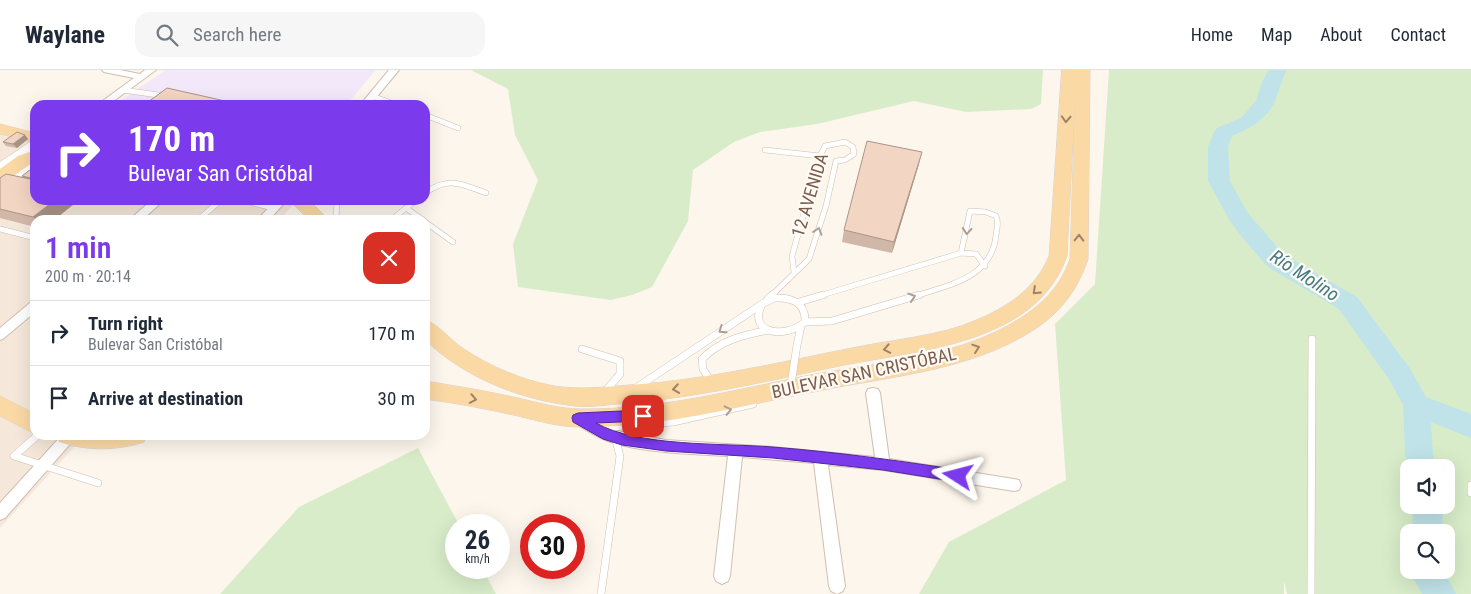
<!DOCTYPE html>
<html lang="en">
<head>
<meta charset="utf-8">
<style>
	:root { --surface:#fff; --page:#f6f6f7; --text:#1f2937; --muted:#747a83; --line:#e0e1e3; --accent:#7c3aed }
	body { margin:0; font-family:"Roboto Condensed",sans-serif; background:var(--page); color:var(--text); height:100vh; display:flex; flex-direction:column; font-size:19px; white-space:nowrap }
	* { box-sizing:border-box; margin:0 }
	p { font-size:16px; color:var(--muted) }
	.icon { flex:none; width:28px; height:28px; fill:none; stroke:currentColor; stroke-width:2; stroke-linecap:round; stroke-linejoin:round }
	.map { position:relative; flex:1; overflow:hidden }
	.side { position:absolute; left:30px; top:145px; width:400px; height:225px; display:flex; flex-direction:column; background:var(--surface); border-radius:15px; box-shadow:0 5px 20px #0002 }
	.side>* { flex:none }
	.top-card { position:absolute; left:30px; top:30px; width:400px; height:105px; border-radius:15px; box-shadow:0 5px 20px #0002; background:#7c3aed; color:#fff; overflow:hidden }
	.fabs { position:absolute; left:1400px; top:389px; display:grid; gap:10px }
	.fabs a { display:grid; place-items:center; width:55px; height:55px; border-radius:10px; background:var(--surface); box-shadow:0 5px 20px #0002; font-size:25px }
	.speed { position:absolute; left:445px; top:444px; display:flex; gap:10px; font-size:25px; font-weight:700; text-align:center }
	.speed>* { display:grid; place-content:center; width:65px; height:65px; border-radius:50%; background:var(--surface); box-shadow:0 5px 20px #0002; line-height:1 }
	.speed small { font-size:12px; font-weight:400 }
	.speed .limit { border:8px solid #d22; background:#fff; color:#111 }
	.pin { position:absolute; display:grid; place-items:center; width:42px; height:42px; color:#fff; margin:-21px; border-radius:10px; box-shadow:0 2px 8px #0006 }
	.me { position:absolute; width:55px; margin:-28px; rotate:279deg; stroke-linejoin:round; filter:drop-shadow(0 0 4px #0008) }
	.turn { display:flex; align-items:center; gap:18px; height:105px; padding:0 15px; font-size:22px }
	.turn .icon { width:65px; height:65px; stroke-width:2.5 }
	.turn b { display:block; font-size:35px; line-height:42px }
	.round { display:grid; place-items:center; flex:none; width:52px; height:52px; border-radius:15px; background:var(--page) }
	.headline { display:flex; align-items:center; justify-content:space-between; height:85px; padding:0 15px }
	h1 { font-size:30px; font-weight:600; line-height:38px; color:var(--accent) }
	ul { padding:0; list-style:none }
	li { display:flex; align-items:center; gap:15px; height:65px; padding:0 15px; border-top:1px solid var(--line) }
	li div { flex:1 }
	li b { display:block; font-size:19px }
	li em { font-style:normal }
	header { display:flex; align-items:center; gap:30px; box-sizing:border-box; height:70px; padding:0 25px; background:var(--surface); border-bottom:1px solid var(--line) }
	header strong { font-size:24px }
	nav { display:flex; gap:28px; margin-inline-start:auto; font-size:18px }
	.search { width:350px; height:45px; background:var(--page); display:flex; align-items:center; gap:12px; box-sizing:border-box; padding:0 18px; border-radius:15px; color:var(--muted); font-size:19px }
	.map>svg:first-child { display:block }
	.residential { fill:#f5e8da }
	.education { fill:#f3e8fa }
	.green { fill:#d8ecc9; fill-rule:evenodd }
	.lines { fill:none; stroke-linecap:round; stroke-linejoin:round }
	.river { fill:#bfe3e8; fill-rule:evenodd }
	.lane-far1-casing { stroke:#d1beb0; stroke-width:6 }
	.lane-casing { stroke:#d1beb0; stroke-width:8 }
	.street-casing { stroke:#d1beb0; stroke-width:2 }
	.secondary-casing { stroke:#d6c0b0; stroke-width:1 }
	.primary-casing { stroke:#dad1cd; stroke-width:1 }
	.lane-far1 { stroke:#fff; stroke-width:5 }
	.lane { stroke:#fff; stroke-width:7 }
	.street { fill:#fff; fill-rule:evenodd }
	.secondary { fill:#fff; fill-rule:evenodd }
	.primary { fill:#fbd9a5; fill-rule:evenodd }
	.lane-bridge-casing { stroke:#d1beb0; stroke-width:8; stroke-linecap:butt }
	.lane-bridge { stroke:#fff; stroke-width:7 }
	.wall { fill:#d1b7a8 }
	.shaded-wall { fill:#aa9588 }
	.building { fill:#f3d5c3; stroke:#aa9588 }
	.oneway { stroke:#a18267 }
	.oneway2 { stroke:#af9d94 }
	.route { fill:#7c3aed; stroke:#51269a }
	.labels { text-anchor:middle; stroke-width:4.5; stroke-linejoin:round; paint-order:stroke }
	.street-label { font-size:18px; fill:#7a5c4d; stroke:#fffaf3 }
	.water-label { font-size:19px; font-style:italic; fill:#437c86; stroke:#fffaf3 }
</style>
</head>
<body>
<header>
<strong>Waylane</strong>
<div class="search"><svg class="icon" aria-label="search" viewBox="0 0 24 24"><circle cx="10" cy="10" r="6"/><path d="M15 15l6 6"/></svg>Search here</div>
<nav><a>Home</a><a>Map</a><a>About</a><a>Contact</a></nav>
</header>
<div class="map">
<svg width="1471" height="524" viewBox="0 0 1471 524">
	<rect width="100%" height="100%" fill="#fdf6ec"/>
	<path class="residential" d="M0,65L35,73V130H284L295,133L279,150H35V365H85L0,458Z"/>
	<path class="education" d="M165,0H376L346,35H115Z"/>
	<path class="green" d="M471,0H1043L1041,34L1031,39L966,42L914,31L817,54L760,62L734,72L693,100L688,151L652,217L632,225L611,230L518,217L513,174L538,110L515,65L508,19Z
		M1109,0H1471V524H1287L1284,511V524H919L949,472L1066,410L1055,254L1095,214ZM1409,398H1446V435H1409ZM1409,462H1446V500H1409Z
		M418,378L459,455H456V498H482L496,524H220L299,437Z"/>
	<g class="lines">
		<path class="river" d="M1269,0H1287C1281,11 1279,22 1274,33C1265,51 1250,58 1232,66L1228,77L1230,111L1247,142L1284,185L1357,227L1409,297L1426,327L1471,344V368L1431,352L1433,385L1437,398H1409L1405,385L1403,335L1390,311L1339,239L1268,197L1244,170L1230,151L1208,111V77L1214,62L1217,58L1241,48L1256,31L1262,12Z
			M1413,435H1443L1442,462H1412Z
			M1409,500H1443L1456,524H1422Z"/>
		<g class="lane-far1-casing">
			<path id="lane-far1" d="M123,20L165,26
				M372,26L397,35
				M425,45L458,58
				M765,80L820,86
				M425,123C449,106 461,114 486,123
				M245,131L273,138
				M406,138L423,150
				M198,150L221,130
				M336,150L337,130
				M391,150L416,130
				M425,152L453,172
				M0,159L31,167
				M961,183L976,184L985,196
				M771,226L809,189L826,136L836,91L845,90L854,84L853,77L845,72L825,76L820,86L792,186L794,202
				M819,226L961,183L970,141L986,142L996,146C999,152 997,159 996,165C992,208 949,215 915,226"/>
		</g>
		<g class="lane-casing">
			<path id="lane" d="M774,228C791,227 806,232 805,252C785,269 747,264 762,234Z
				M767,230L772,225
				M799,232L823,225
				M805,252L832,251L919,225
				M797,275L801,256
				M582,279L620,291V304L604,323
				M711,312L703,299L702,289C721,270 743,265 769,260
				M636,318L762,234
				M600,358L673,352L753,334
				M14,386L98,413
				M14,386L38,365
				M1471,415V423
				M601,524L620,386L615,367
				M1311,524L1312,269"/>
		</g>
		<g class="street-casing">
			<path id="street" d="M102,0H120L140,4L145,0H156L108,35H97L134,8L104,2Z
				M389,0H399L370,35H360Z
				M152,130H164L142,150H129Z
				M276,130H287L269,150H257Z
				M35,230V242L4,268L0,270V258L31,232Z
				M873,318L878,319L880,323L889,389L1014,409L1019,410L1021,415L1019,420L1014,421L883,400L828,395L845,516L843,521L837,524L831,521L829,516L814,393L742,387L730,506L728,511L722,514L716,511L714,506L728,386C693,384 635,383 603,369C593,365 583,358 573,352L571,348L573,344L578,342L611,360L666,370L773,377L875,387L866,323L868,319Z
				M62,365H78L5,448L0,450V433Z"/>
		</g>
		<g class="secondary-casing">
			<path id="secondary" d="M35,71V82L5,102L0,104V92L30,72Z
				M35,90V102L5,124L0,126V114L30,92Z"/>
		</g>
		<g class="primary-casing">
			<path id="primary" d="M1062,0H1090L1088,189C1078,219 1061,242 1035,259C971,301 891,306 818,321C739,336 662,358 581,357C559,357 539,351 518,346C487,339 456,333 425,329V311C456,316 487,321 518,328C539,333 560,339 581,339C663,340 741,318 821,303C883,292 950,287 1007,256C1036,240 1059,221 1070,189L1075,29L1067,186C1056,217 1034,239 1005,254C957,279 897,285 844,295C772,310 701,327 628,333C611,334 592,338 575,336C521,330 465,308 425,270V250C440,255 451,271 464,279C491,297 522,310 554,316C580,320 604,317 630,315C706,310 781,292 857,277C892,270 943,265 974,251C1006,238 1036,219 1049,186Z
				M0,54L35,63V73L0,64Z
				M35,80V91L6,111L0,112V99L18,86Z
				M289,130H309L329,150H310Z
				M0,326L35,344V364L0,346Z
				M56,365H147L144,372C116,381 87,381 59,372Z"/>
		</g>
		<use href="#lane-far1" class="lane-far1"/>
		<use href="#lane" class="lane"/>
		<use href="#street" class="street"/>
		<use href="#secondary" class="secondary"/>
		<use href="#primary" class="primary"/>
		<g class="lane-bridge-casing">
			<path id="lane-bridge" d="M785,325L790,321L797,275"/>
		</g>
		<use href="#lane-bridge" class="lane-bridge"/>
	</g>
	<path class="wall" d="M25,65L28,69L17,78L6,76L3,72Z
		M919,94L892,183L842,172L844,160Z
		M35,96V130H79L54,150H35V157L0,148V108L23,107L22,106Z"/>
	<path class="shaded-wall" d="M225,31L227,35H220Z
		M25,65L28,69L17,78L13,74Z
		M922,82L919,94L892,183L894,172Z
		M55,130H79L54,150H36L33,147Z"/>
	<path class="building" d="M167,18L225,31L220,35H144Z
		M17,62L25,65L13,74L3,72Z
		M867,71L922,82L894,172L844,160Z
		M35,96V109L22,106Z
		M6,104L35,110V130H55L33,147L0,139V108Z"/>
	<defs><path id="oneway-chevron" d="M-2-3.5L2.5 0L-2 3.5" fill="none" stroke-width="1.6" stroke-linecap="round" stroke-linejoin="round" transform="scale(1.25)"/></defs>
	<g class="oneway">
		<use href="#oneway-chevron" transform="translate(1066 49) rotate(93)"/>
		<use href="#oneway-chevron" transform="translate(1079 168) rotate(-89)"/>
		<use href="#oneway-chevron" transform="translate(1036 221) rotate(137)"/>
		<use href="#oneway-chevron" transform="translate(976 278) rotate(-19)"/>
		<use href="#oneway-chevron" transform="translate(887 279) rotate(169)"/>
		<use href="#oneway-chevron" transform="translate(676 319) rotate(172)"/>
		<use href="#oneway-chevron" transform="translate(473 329) rotate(11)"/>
	</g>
	<g class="oneway2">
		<use href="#oneway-chevron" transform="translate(818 161) rotate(-72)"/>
		<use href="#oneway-chevron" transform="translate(967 161) rotate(95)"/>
		<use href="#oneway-chevron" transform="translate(912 227) rotate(-18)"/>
		<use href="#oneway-chevron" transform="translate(722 260) rotate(146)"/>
		<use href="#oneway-chevron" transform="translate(728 340) rotate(-13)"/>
	</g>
	<path class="route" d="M643,340L647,342L649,346L647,349L643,351L596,353C638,377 723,373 772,377C835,382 896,390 958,400L963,402L965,406L963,410L958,412L883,400L773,388L666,381L622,375L603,369L573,352L572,348L573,345L578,343Z"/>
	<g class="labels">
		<g class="street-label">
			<text transform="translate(810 125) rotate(-73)" y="6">12 AVENIDA</text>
			<text transform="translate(864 303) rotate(-12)" y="6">BULEVAR SAN CRISTÓBAL</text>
		</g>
		<g class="water-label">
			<text transform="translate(1305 205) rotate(33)" y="7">Río Molino</text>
		</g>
	</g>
</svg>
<div class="fabs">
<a><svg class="icon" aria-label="sound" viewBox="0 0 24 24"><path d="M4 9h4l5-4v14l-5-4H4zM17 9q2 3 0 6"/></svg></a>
<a><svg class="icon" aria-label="search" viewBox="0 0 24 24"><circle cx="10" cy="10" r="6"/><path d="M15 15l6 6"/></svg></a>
</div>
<div class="speed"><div>26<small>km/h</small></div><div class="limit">30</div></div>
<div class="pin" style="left:643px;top:346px;background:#d93025"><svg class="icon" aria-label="arrive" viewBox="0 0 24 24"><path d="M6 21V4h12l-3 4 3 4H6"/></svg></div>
<svg class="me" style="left:958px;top:406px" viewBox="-20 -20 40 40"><path d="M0-17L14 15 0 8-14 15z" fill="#7c3aed" stroke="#fff" stroke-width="4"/></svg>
<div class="top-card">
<div class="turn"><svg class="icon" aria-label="right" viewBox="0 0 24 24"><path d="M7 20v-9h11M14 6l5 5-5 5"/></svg><div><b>170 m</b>Bulevar San Cristóbal</div></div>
</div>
<section class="side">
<div class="headline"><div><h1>1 min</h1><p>200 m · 20:14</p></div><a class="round" style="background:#d93025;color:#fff"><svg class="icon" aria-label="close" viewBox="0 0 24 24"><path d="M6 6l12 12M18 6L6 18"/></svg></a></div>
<ul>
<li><svg class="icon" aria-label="right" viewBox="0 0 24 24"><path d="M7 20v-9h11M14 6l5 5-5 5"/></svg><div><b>Turn right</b><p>Bulevar San Cristóbal</p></div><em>170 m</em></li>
<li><svg class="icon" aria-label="arrive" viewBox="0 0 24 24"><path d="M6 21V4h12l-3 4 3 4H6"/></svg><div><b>Arrive at destination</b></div><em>30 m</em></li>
</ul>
</section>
</div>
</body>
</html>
